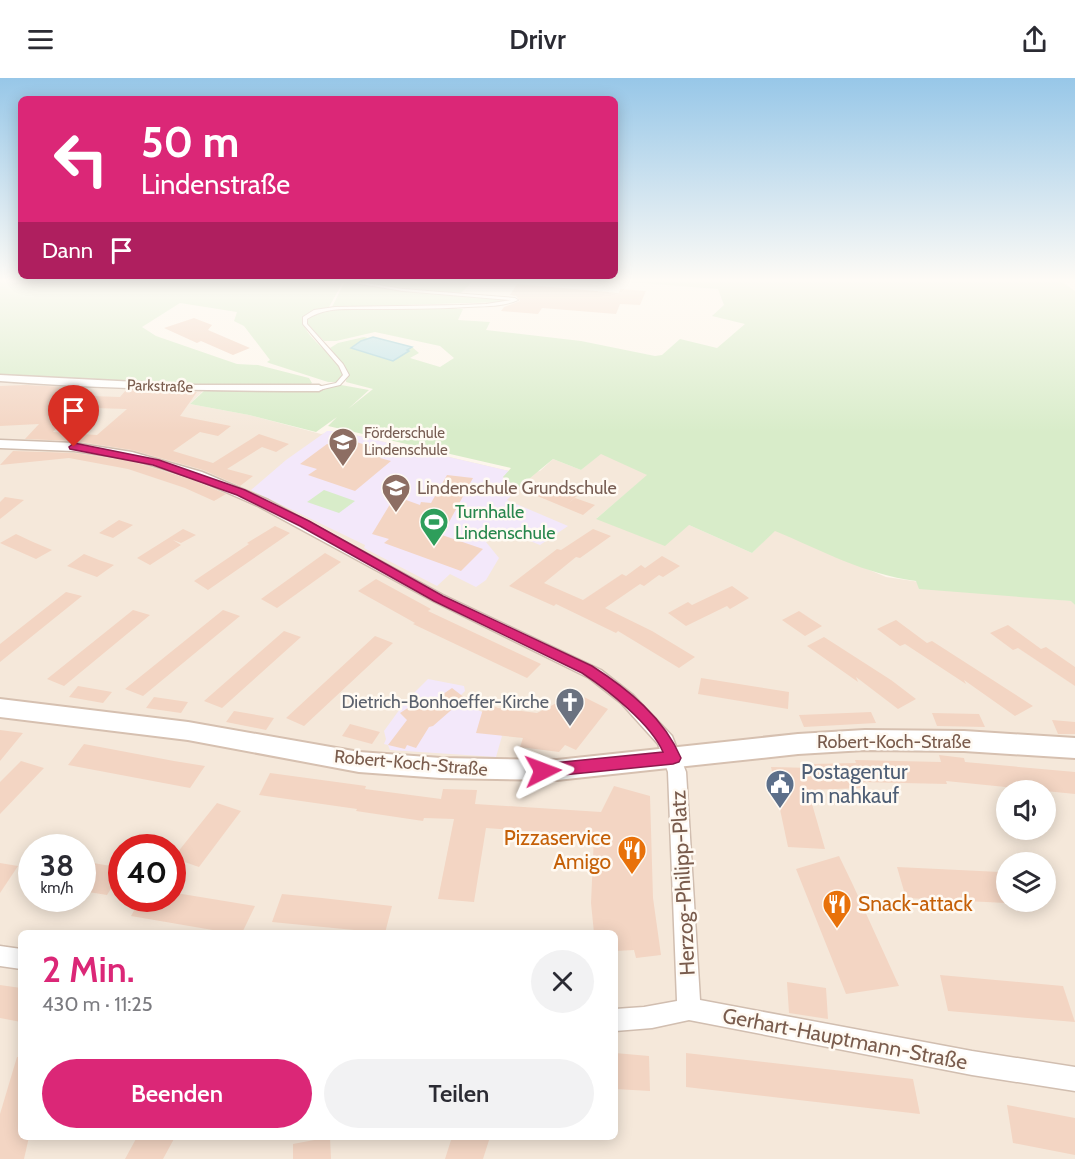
<!DOCTYPE html>
<html lang="de">
<head>
<meta charset="utf-8">
<style>
	:root { --surface:#fff; --page:#f2f2f3; --text:#2b2b33; --muted:#7c7c81; --accent:#db2777 }
	body { margin:0; font-family:Cabin,sans-serif; background:var(--page); color:var(--text); height:100vh; display:flex; flex-direction:column; font-size:22px; white-space:nowrap }
	* { box-sizing:border-box; margin:0 }
	p { font-size:20px; color:var(--muted) }
	.icon { flex:none; width:33px; height:33px; fill:none; stroke:currentColor; stroke-width:2; stroke-linecap:round; stroke-linejoin:round }
	.map { position:relative; flex:1; overflow:hidden }
	.panel { position:absolute; left:18px; top:852px; width:600px; height:210px; display:flex; flex-direction:column; background:var(--surface); border-radius:9px; box-shadow:0 3px 15px #0003 }
	.panel>* { flex:none }
	.banner { position:absolute; left:18px; top:18px; width:600px; height:183px; border-radius:9px; box-shadow:0 3px 15px #0003; background:#db2777; color:#fff; overflow:hidden }
	.tools { position:absolute; left:996px; top:702px; display:grid; gap:12px }
	.tools a { display:grid; place-items:center; width:60px; height:60px; border-radius:50%; background:var(--surface); box-shadow:0 3px 15px #0003; font-size:30px }
	.speed { position:absolute; left:18px; top:756px; display:flex; gap:12px; font-size:30px; font-weight:700; text-align:center }
	.speed>* { display:grid; place-content:center; width:78px; height:78px; border-radius:50%; background:var(--surface); box-shadow:0 3px 15px #0003; line-height:1 }
	.speed small { font-size:15px; font-weight:400 }
	.speed .limit { border:9px solid #d22; background:#fff; color:#111 }
	.pin { position:absolute; display:grid; place-items:center; width:51px; height:51px; color:#fff; margin:-62px -26px; border-radius:50% 50% 50% 0; rotate:-45deg; box-shadow:0 0 6px #0007 }
	.pin .icon { rotate:45deg }
	.me { position:absolute; width:66px; margin:-33px; rotate:87deg; stroke-linejoin:round; filter:drop-shadow(0 0 4px #0008) }
	.turn { display:flex; align-items:center; gap:21px; height:126px; padding:0 24px; font-size:27px }
	.turn .icon { width:78px; height:78px; stroke-width:2.5 }
	.turn b { display:block; font-size:42px; line-height:51px }
	.then { display:flex; align-items:center; height:57px; padding:0 24px; background:#0003; gap:12px; font-size:22px }
	.round { display:grid; place-items:center; flex:none; width:63px; height:63px; border-radius:32px; background:var(--page) }
	.head { display:flex; align-items:center; justify-content:space-between; height:102px; padding:0 24px }
	h1 { font-size:36px; font-weight:600; line-height:45px; color:var(--accent) }
	.button { display:flex; gap:12px; margin-top:auto; padding:12px 24px }
	.button a { flex:1; height:69px; border-radius:36px; background:var(--accent); color:#fff; font-size:24px; font-weight:600; line-height:69px; text-align:center }
	.button a+a { background:var(--page); color:var(--text) }
	header { display:flex; justify-content:space-between; align-items:center; height:78px; padding:0 24px; background:var(--surface); font-size:27px; font-weight:600 }
	.map>svg:first-child { display:block }
	.residential { fill:#f5e8da; fill-rule:evenodd }
	.education { fill:#f3e8fa }
	.green { fill:#d8ecc9 }
	.water { fill:#bfe3e8; stroke:#a5d3da; stroke-width:1.5 }
	.building { fill:#f3d5c3; fill-rule:evenodd }
	.lines { fill:none; stroke-linecap:round; stroke-linejoin:round }
	.lane-casing { stroke:#d1beb0; stroke-width:2 }
	.street-casing { stroke:#d1beb0; stroke-width:3 }
	.secondary-casing { stroke:#d6c0b0; stroke-width:4 }
	.lane { fill:#fff; fill-rule:evenodd }
	.street { fill:#fff; fill-rule:evenodd }
	.secondary { fill:#fff; fill-rule:evenodd }
	.route { fill:#db2777; stroke:#8e194d; stroke-width:1.5 }
	.labels { text-anchor:middle; stroke-width:5; stroke-linejoin:round; paint-order:stroke }
	.far-street-label { font-size:15px; fill:#7a5c4d; stroke:#fffaf3 }
	.far-education-label { font-size:15px; fill:#785e54; stroke:#fffaf3; text-anchor:start }
	.education-label { font-size:18px; fill:#785e54; stroke:#fffaf3; text-anchor:start }
	.leisure-label { font-size:18px; fill:#27864d; stroke:#fffaf3; text-anchor:start }
	.worship-label { font-size:18px; fill:#5b616d; stroke:#fffaf3; text-anchor:end }
	.street-label { font-size:18px; fill:#7a5c4d; stroke:#fffaf3 }
	.near-service-label { font-size:21px; fill:#4e5e75; stroke:#fffaf3; text-anchor:start }
	.near-food-label { font-size:21px; fill:#c56008; stroke:#fffaf3; text-anchor:end }
	.near-street-label { font-size:21px; fill:#7a5c4d; stroke:#fffaf3 }
</style>
</head>
<body>
<header><svg class="icon" aria-label="menu" viewBox="0 0 24 24"><path d="M4 6h16M4 12h16M4 18h16"/></svg>Drivr<svg class="icon" aria-label="share" viewBox="0 0 24 24"><path d="M12 15V3M7 8l5-5 5 5M5 13v7h14v-7"/></svg></header>
<div class="map">
<svg width="1075" height="1081" viewBox="0 0 1075 1081">
	<rect width="100%" height="100%" fill="#fdf6ec"/>
	<path class="residential" d="M0,302L85,309L204,312L190,326L249,337L321,356L338,353L509,393L503,399L540,393L553,381L581,392L601,375L648,397L597,440L689,447L752,475L775,452L886,499L1015,518L1072,523L1075,527V1081H0ZM1006,712H1046V752H1006ZM32,770H82V820H32ZM122,770H172V820H122ZM1006,784H1046V824H1006ZM21,855H615V1059H21Z"/>
	<path class="education" d="M327,353H337L509,393L503,399L518,410L507,422L568,448L540,467L504,452L486,464L499,480L486,502L476,509L450,496L437,508L364,470L365,467L251,412L286,382Z
		M428,601L464,608L465,613L461,617L465,620L462,624L482,634L502,658L496,679L390,672L388,667L384,666L386,661L384,653L405,624Z"/>
	<path class="green" d="M0,203L343,204L329,229L308,235L302,242C308,265 337,275 343,298L338,304H328L269,285L267,284L270,282L244,248L234,243L237,234L180,225L142,249L156,258L237,286L258,287L309,300L312,305L309,308L237,309L0,299Z
		M345,203H473L460,216L507,222L503,224L332,229Z
		M616,203H1061L1075,213V527L1071,523L919,511L916,503C864,496 823,473 775,453L752,475L689,447L665,468L596,441L647,397L601,376L581,392L553,381L518,410L503,399L511,390L328,348L337,339L316,354L249,337L190,326L205,312H316L341,307L369,312L348,331L373,311L346,304L347,293L330,270L338,265L364,259L368,260L352,270L406,272L412,269L419,275L410,280L440,289L454,280L440,268L375,254L336,263H324L308,246V240C331,224 423,229 456,228L457,231H463L458,242L490,244L486,252L581,263L655,278L662,277L680,261L717,270L745,246L712,238L724,227L718,211Z
		M324,412L355,423L339,435L307,424Z"/>
	<path class="water" d="M373,259L412,269L407,272L409,273L393,283L351,270L361,263Z"/>
	<path class="building" d="M517,206L619,215L620,211L646,213L640,227L620,226L616,236L542,230L538,236L501,233L504,229L520,223L516,218L510,217Z
		M194,240L212,247L208,252L250,270L233,277L201,263L197,265L164,250Z
		M26,307L64,309L56,316L91,318L120,319L126,312L197,314L180,338L231,348L218,358L200,354L173,373L213,385L259,356L289,366L276,374L262,369L227,391L253,398L240,408L203,392L132,372L74,363L25,361L39,346L0,348V308ZM76,329L93,330L127,331L97,357L53,354Z
		M350,362L388,374L380,380L391,383L355,413L308,397L317,391L300,386L327,366L341,370Z
		M13,373L74,375L131,383L193,402L226,416L214,423L185,410L128,391L69,380L0,387Z
		M447,397L473,400L442,457L483,471L461,493L384,465L389,461L372,456L395,418L420,427L421,424L431,425Z
		M547,407L577,418L567,426L575,420L595,427L583,437L535,417Z
		M5,419L24,422L0,441V424Z
		M119,442L133,447L113,460L99,455Z
		M275,448L290,455L208,512L194,503L249,466L247,465Z
		M183,451L196,457L181,465L173,462L181,467L150,487L137,480Z
		M593,451L611,458L580,480L576,479L544,505L583,522L622,496L626,498L641,487L645,490L662,478L680,488L663,499L659,497L644,508L640,506L605,530L652,553L695,579L679,590L618,553L616,555L556,526L554,528L509,508L557,471L561,472Z
		M16,456L33,464L52,472L36,481L0,465Z
		M325,475L341,484L277,530L261,521Z
		M84,476L99,482L114,487L97,499L67,488Z
		M376,501L431,531L428,533L541,586L527,600L413,546L415,545L358,513Z
		M732,508L749,520L730,531L727,528L686,548L668,535L688,524L692,527Z
		M66,514L82,518L0,584V566Z
		M133,532L150,537L64,608L47,601Z
		M223,532L240,538L143,618L125,611Z
		M799,533L811,541L822,548L805,558L782,542Z
		M896,542L927,565L932,563L1033,628L1015,638L964,602L966,606L905,566L900,568L877,551Z
		M1008,547L1041,571L1046,569L1075,589V608L1018,570L1013,572L990,555Z
		M284,553L301,559L222,630L204,623Z
		M375,558L393,565L304,648L286,640Z
		M824,559L891,602L916,621L898,631L856,599L858,604L807,568Z
		M701,600L789,614L788,631L698,616Z
		M78,608L112,614L103,625L69,619Z
		M452,610L465,620L433,648L429,649L416,670L407,667L405,671L388,667L407,642L400,635L417,624L424,629Z
		M576,615L608,631L576,672L565,667L559,674L520,669L523,660L476,655L485,624L498,630L537,635Z
		M154,619L188,624L181,635L146,630Z
		M234,633L274,640L266,652L226,644Z
		M871,634L876,645L804,649L799,637Z
		M932,635L979,636L985,649L937,648Z
		M1052,642L1075,644V656H1058Z
		M350,646L380,654L372,666L342,658Z
		M0,652L23,655L0,683Z
		M84,666L174,683L205,688L190,710L68,687Z
		M939,677L964,680L965,684L1075,694V716L946,703L947,706L860,704L863,710L808,712L825,771L788,769L771,689L813,690L811,686L856,685L855,682L941,684Z
		M21,683L44,690L0,736V704Z
		M270,695L366,708L365,711L441,721L443,711L477,712L475,726L601,734L614,708L650,718L653,820L661,877L636,880L634,872L615,873V855H594L591,825L594,758L486,750L474,824L438,821L454,741L424,740L423,743L356,733L357,731L259,717Z
		M217,725L241,733L199,789L173,780Z
		M839,778L853,807L899,908L846,916L796,791Z
		M82,783L122,790V793L107,817L82,813Z
		M0,785L18,788L0,815Z
		M897,789L1000,794L1006,811V825L906,820Z
		M172,814L182,816L255,828L242,855H230L131,838L141,820H172Z
		M282,816L322,820L392,828L385,855L272,844Z
		M940,897L1063,908L1075,944L948,933Z
		M787,904L826,910L828,941L789,935Z
		M0,907L21,910V944L0,940Z
		M615,975L649,978L650,1013L615,1011Z
		M686,975L913,1001L920,1036L686,1009Z
		M17,979H21V1059H29L24,1081H0V1036Z
		M1007,1027L1075,1040V1077L1013,1065Z
		M137,1059H175L163,1081H125Z
		M330,1059L331,1081H293V1066Z
		M452,1059H490L483,1081H445Z"/>
	<g class="lines">
		<g class="lane-casing">
			<path id="lane" d="M342,203H354L403,211L515,220L518,222C503,229 485,228 468,229C434,231 400,231 366,231C345,231 325,229 307,241V246L343,286L349,297L340,307L319,312L316,310L317,309L336,305L343,297L339,288L303,246V239L314,232L335,229L460,227L486,226L511,222L403,213Z"/>
		</g>
		<g class="street-casing">
			<path id="street" d="M0,297L196,307H319L324,310L319,313C212,313 106,311 0,303Z
				M0,362L74,365L132,374L202,394L268,422L443,517L601,592L633,617L672,658L686,694L700,922L972,973L1075,989V1013L972,997L689,942L652,950L615,953V931L644,929L677,923L668,694L658,666L621,625L589,600L433,523L258,428L194,400L131,381L74,373L0,370Z
				M0,868L21,871V891L0,888Z"/>
		</g>
		<g class="secondary-casing">
			<path id="secondary" d="M0,621L188,644L359,674L441,680L557,682L798,656L865,652L964,653L1075,660V680L964,673L865,672L798,676L557,702L441,700L359,694L188,662L0,639Z"/>
		</g>
		<use href="#lane" class="lane"/>
		<use href="#street" class="street"/>
		<use href="#secondary" class="secondary"/>
	</g>
	<linearGradient id="sky" x2="0" y2="1"><stop stop-color="#97c7e8"/><stop offset="0.57" stop-color="#fefbf6"/><stop offset="1" stop-color="#fefbf6" stop-opacity="0"/></linearGradient>
	<rect width="1075" height="355" fill="url(#sky)"/>
	<path class="route" d="M74,365L159,382L245,412L309,443L443,518L592,588C628,611 664,640 681,680L679,684L673,686L543,699L538,697L535,693L538,688L543,686L663,674C651,646 608,612 582,595L434,523L300,448L237,417L153,387L70,371L69,369Z"/>
	<defs>
		<g id="school-pin" transform="scale(1.5)"><path d="M0 17L-7.5 6A9.5 9.5 0 1 1 7.5 6Z" fill="#8d6e63" stroke="#fffaf3"/><path d="M0-5L7-2L0 1L-7-2ZM-4 1L0 2.5L4 1V4Q0 6-4 4Z" fill="#fff"/></g>
		<g id="stadium-pin" transform="scale(1.5)"><path d="M0 17L-7.5 6A9.5 9.5 0 1 1 7.5 6Z" fill="#2e9e5b" stroke="#fffaf3"/><path d="M0-5a6.5 5 0 1 0 0 10a6.5 5 0 1 0 0-10ZM-3.5-1.8h7v3.6h-7Z" fill="#fff"/></g>
		<g id="church-pin" transform="scale(1.5)"><path d="M0 17L-7.5 6A9.5 9.5 0 1 1 7.5 6Z" fill="#6b7280" stroke="#fffaf3"/><path d="M-1.2-6h2.4v3.5h3.3v2.4h-3.3V6h-2.4V-.1h-3.3v-2.4h3.3Z" fill="#fff"/></g>
		<g id="civic-pin" transform="scale(1.5)"><path d="M0 17L-7.5 6A9.5 9.5 0 1 1 7.5 6Z" fill="#5c6f8a" stroke="#fffaf3"/><path d="M-.6-6.5H3V-4.5H.6V-3L4-1V1h2V6H-6V1h2V-1L-.6-3ZM-1.2 2.5V6h2.4V2.5Z" fill="#fff"/></g>
		<g id="restaurant-pin" transform="scale(1.5)"><path d="M0 17L-7.5 6A9.5 9.5 0 1 1 7.5 6Z" fill="#e8710a" stroke="#fffaf3"/><path d="M-5-6h1v4h1v-4h1v4h1v-4h1v5L-1.5 .5V6h-2V.5L-5-1ZM5-6V6H3V1.5H1.5Q1.5-4 5-6Z" fill="#fff"/></g>
	</defs>
	<g fill-rule="evenodd">
		<use href="#school-pin" x="343" y="364"/>
		<use href="#school-pin" x="396" y="410"/>
		<use href="#stadium-pin" x="434" y="444"/>
		<use href="#church-pin" x="570" y="624"/>
		<use href="#civic-pin" x="780" y="706"/>
		<use href="#restaurant-pin" x="632" y="772"/>
		<use href="#restaurant-pin" x="837" y="826"/>
	</g>
	<g class="labels">
		<g class="far-street-label">
			<text transform="translate(160 308) rotate(2)" y="5">Parkstraße</text>
		</g>
		<g class="far-education-label">
			<text x="364" y="360">Förderschule<tspan x="364" dy="17">Lindenschule</tspan></text>
		</g>
		<g class="education-label">
			<text x="417" y="416">Lindenschule Grundschule</text>
		</g>
		<g class="leisure-label">
			<text x="455" y="440">Turnhalle<tspan x="455" dy="21">Lindenschule</tspan></text>
		</g>
		<g class="worship-label">
			<text x="549" y="630">Dietrich-Bonhoeffer-Kirche</text>
		</g>
		<g class="street-label">
			<text x="894" y="670">Robert-Koch-Straße</text>
			<text transform="translate(411 685) rotate(5)" y="6">Robert-Koch-Straße</text>
		</g>
		<g class="near-service-label">
			<text x="801" y="701">Postagentur<tspan x="801" dy="24">im nahkauf</tspan></text>
		</g>
		<g class="near-food-label">
			<text x="611" y="767">Pizzaservice<tspan x="611" dy="24">Amigo</tspan></text>
			<text x="858" y="833" text-anchor="start">Snack-attack</text>
		</g>
		<g class="near-street-label">
			<text transform="translate(683 805) rotate(-93)" y="7">Herzog-Philipp-Platz</text>
			<text transform="translate(845 961) rotate(11)" y="7">Gerhart-Hauptmann-Straße</text>
		</g>
	</g>
</svg>
<div class="tools">
<a><svg class="icon" aria-label="sound" viewBox="0 0 24 24"><path d="M4 9h4l5-4v14l-5-4H4zM17 9q2 3 0 6"/></svg></a>
<a><svg class="icon" aria-label="layers" viewBox="0 0 24 24"><path d="M12 4l9 5-9 5-9-5zM3 14l9 5 9-5"/></svg></a>
</div>
<div class="speed"><div>38<small>km/h</small></div><div class="limit">40</div></div>
<div class="pin" style="left:74px;top:369px;background:#d93025"><svg class="icon" aria-label="arrive" viewBox="0 0 24 24"><path d="M6 21V4h12l-3 4 3 4H6"/></svg></div>
<svg class="me" style="left:543px;top:693px" viewBox="-20 -20 40 40"><path d="M0-17L14 15 0 8-14 15z" fill="#db2777" stroke="#fff" stroke-width="4"/></svg>
<div class="banner">
<div class="turn"><svg class="icon" aria-label="left" viewBox="0 0 24 24"><path d="M17 20v-9H6M10 6l-5 5 5 5"/></svg><div><b>50 m</b>Lindenstraße</div></div>
<div class="then">Dann<svg class="icon" aria-label="arrive" viewBox="0 0 24 24"><path d="M6 21V4h12l-3 4 3 4H6"/></svg></div>
</div>
<section class="panel">
<div class="head"><div><h1>2 Min.</h1><p>430 m · 11:25</p></div><a class="round"><svg class="icon" aria-label="close" viewBox="0 0 24 24"><path d="M6 6l12 12M18 6L6 18"/></svg></a></div>
<div class="button"><a>Beenden</a><a>Teilen</a></div>
</section>
</div>
</body>
</html>
